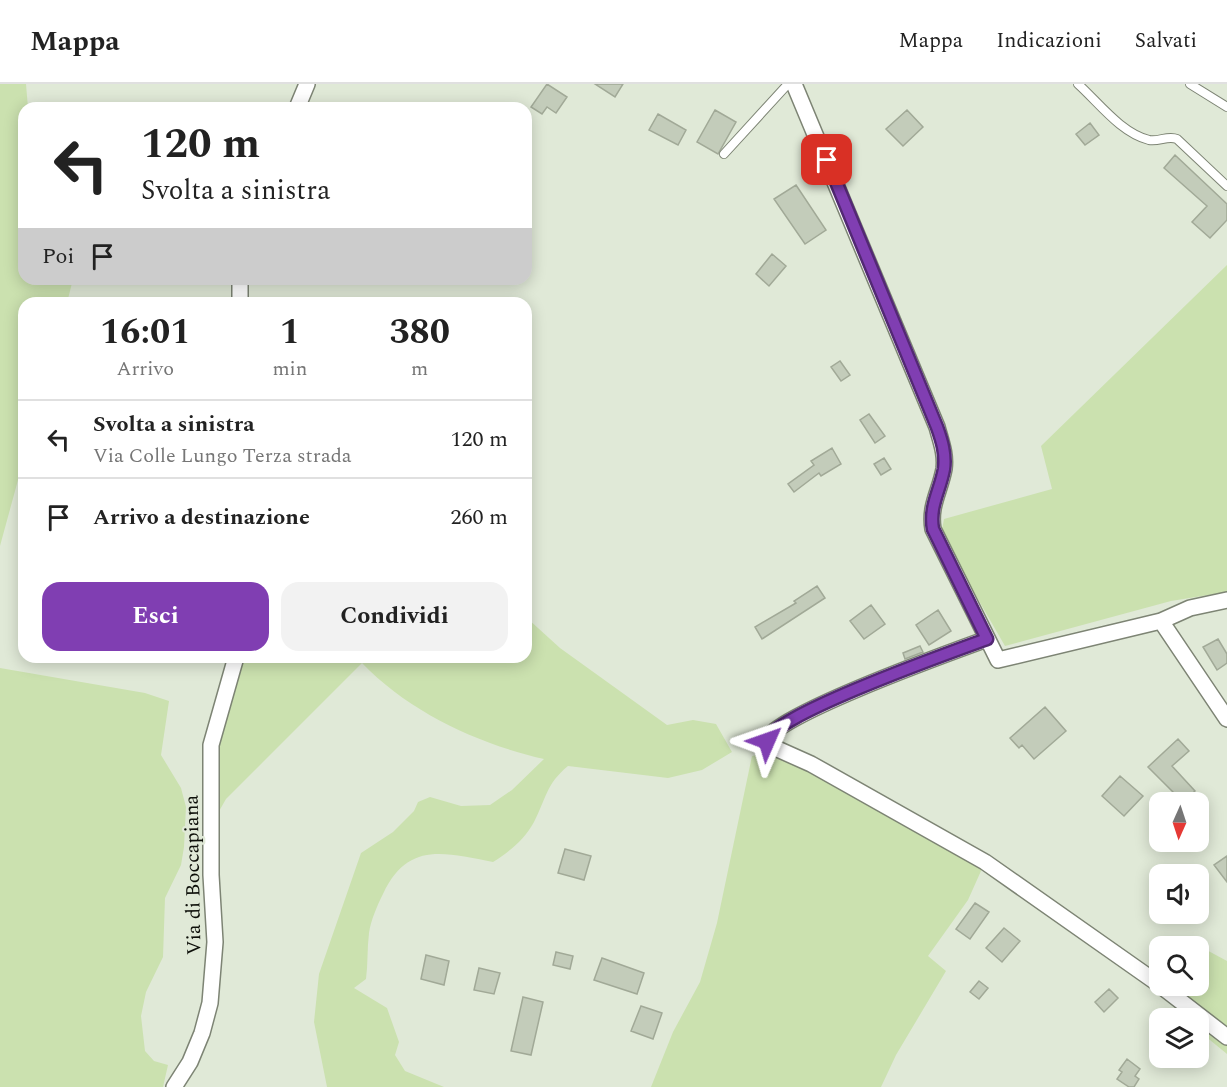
<!DOCTYPE html>
<html lang="it">
<head>
<meta charset="utf-8">
<style>
	:root { --surface:#fff; --page:#f2f2f2; --text:#222; --muted:#767676; --line:#e0e0e0; --accent:#803eb2 }
	body { margin:0; font-family:Spectral,serif; background:var(--page); color:var(--text); height:100vh; display:flex; flex-direction:column; font-size:22px; white-space:nowrap }
	* { box-sizing:border-box; margin:0 }
	p { font-size:20px; color:var(--muted) }
	.icon { flex:none; width:33px; height:33px; fill:none; stroke:currentColor; stroke-width:2; stroke-linecap:round; stroke-linejoin:round }
	.map { position:relative; flex:1; overflow:hidden }
	.details { position:absolute; left:18px; top:213px; width:514px; height:366px; display:flex; flex-direction:column; background:var(--surface); border-radius:18px; box-shadow:0 3px 15px #0003 }
	.details>* { flex:none }
	.hud { position:absolute; left:18px; top:18px; width:514px; height:183px; border-radius:18px; box-shadow:0 3px 15px #0003; background:#fff; color:var(--text); overflow:hidden }
	.needle { width:39px; rotate:183deg }
	.controls { position:absolute; left:1149px; top:708px; display:grid; gap:12px }
	.controls a { display:grid; place-items:center; width:60px; height:60px; border-radius:12px; background:var(--surface); box-shadow:0 3px 15px #0003; font-size:30px }
	.pin { position:absolute; display:grid; place-items:center; width:51px; height:51px; color:#fff; margin:-26px; border-radius:12px; box-shadow:0 3px 9px #0006 }
	.me { position:absolute; width:66px; margin:-33px; rotate:47deg; stroke-linejoin:round; filter:drop-shadow(0 0 4px #0008) }
	.turn { display:flex; align-items:center; gap:21px; height:126px; padding:0 24px; font-size:27px }
	.turn .icon { width:78px; height:78px; stroke-width:2.5 }
	.turn b { display:block; font-size:42px; line-height:51px }
	.then { display:flex; align-items:center; height:57px; padding:0 24px; background:#0003; gap:12px; font-size:22px }
	.eta { display:flex; justify-content:space-evenly; align-items:center; height:102px; text-align:center }
	.eta b { font-size:36px; font-weight:700; line-height:42px }
	.cta { display:flex; gap:12px; margin-top:auto; padding:12px 24px }
	.cta a { flex:1; height:69px; border-radius:18px; background:var(--accent); color:#fff; font-size:24px; font-weight:700; line-height:69px; text-align:center }
	.cta a+a { background:var(--page); color:var(--text) }
	ul { padding:0; list-style:none }
	li { display:flex; align-items:center; gap:18px; height:78px; padding:0 24px; border-top:2px solid var(--line) }
	li div { flex:1 }
	li b { display:block; font-size:22px }
	li em { font-style:normal }
	header { display:flex; align-items:center; gap:36px; box-sizing:border-box; height:84px; padding:0 30px; background:var(--surface); border-bottom:2px solid var(--line) }
	header strong { font-size:28px }
	nav { display:flex; gap:33px; margin-inline-start:auto; font-size:21px }
	.map>svg:first-child { display:block }
	.green { fill:#cbe1af }
	.building { fill:#c3ccba; stroke:#a1a997; stroke-width:1.5 }
	.lines { fill:none; stroke-linecap:round; stroke-linejoin:round }
	.lane-casing { stroke:#7d8474; stroke-width:10 }
	.street-casing { stroke:#7d8474; stroke-width:18 }
	.lane { stroke:#fff; stroke-width:8 }
	.street { stroke:#fff; stroke-width:15 }
	.route-casing { stroke:#532874; stroke-width:15 }
	.route { stroke:#803eb2; stroke-width:10 }
	.labels { text-anchor:middle; stroke-width:4.5; stroke-linejoin:round; paint-order:stroke }
	.street-label { font-size:20px; fill:#0d0f09; stroke:#e0e9d7 }
</style>
</head>
<body>
<header>
<strong>Mappa</strong>
<nav><a>Mappa</a><a>Indicazioni</a><a>Salvati</a></nav>
</header>
<div class="map">
<svg width="1227" height="1003" viewBox="0 0 1227 1003">
	<rect width="100%" height="100%" fill="#e0e9d7"/>
	<path class="green" d="M0,0H26L28,24H24V195H73L67,219H24V374L0,462Z
		M1227,181V508L1171,517L1005,562L941,451L944,435L1052,405L1041,362Z
		M527,534L560,564L667,641L693,636L716,640L732,668L702,686L668,694L568,682C546,700 546,715 534,738C524,756 510,767 493,778C444,769 408,757 383,810C377,822 371,836 369,849C367,865 368,880 366,895L354,904L387,924L399,958L395,971L405,987L444,1003H327L314,938L319,890L361,769L393,748L414,727L418,718L430,713L461,722L490,721L512,706L544,675C478,660 409,628 362,579L226,715L218,729L220,646L242,573H526Z
		M0,584L145,609L169,617L161,671L181,704L186,723L184,763L181,781L165,814L163,873L146,908L141,932L145,967L154,977L168,981L163,1003H0Z
		M780,667L985,778L968,816L928,872L946,887L896,971L881,1003H651L673,948L700,898L717,839L752,672Z
		M1201,863L1227,877V970L1199,947L1198,934H1187L1177,902H1198L1199,865Z"/>
	<path class="building" d="M547,0L567,13L556,29L547,23L542,30L531,23Z
		M595,0H623L615,13Z
		M715,26L736,38L718,70L697,58Z
		M907,26L923,43L903,62L886,45Z
		M658,30L686,46L678,61L649,46Z
		M1090,39L1099,51L1085,61L1076,50Z
		M1175,71L1227,120V136L1210,154L1192,138L1207,122L1164,84Z
		M796,101L826,146L805,160L774,115Z
		M772,170L786,182L769,202L756,190Z
		M840,277L850,291L841,297L831,283Z
		M869,330L885,352L875,359L860,336Z
		M832,364L841,380L821,392L819,389L794,408L788,400L814,381L811,377Z
		M884,374L891,385L881,391L874,380Z
		M817,502L825,514L762,555L755,543L796,519L794,517Z
		M871,521L885,540L864,555L850,537Z
		M938,526L951,547L929,561L916,541Z
		M1218,555L1227,570V579L1217,586L1203,563Z
		M920,562L923,568L905,575L903,569Z
		M1045,623L1066,647L1034,675L1022,661L1019,664L1010,654Z
		M1178,655L1189,667L1172,682L1195,707L1183,718L1148,683Z
		M1120,692L1143,712L1124,732L1102,712Z
		M565,765L591,772L584,796L558,789Z
		M1227,772V798L1214,781Z
		M975,819L989,828L970,855L956,845Z
		M1004,844L1020,857L1002,878L986,864Z
		M556,868L573,872L570,885L553,881Z
		M426,871L449,877L444,901L421,895Z
		M602,874L644,889L637,910L594,896Z
		M479,884L500,889L494,910L474,906Z
		M979,897L988,904L979,915L970,908Z
		M1109,905L1118,914L1104,928L1095,918Z
		M523,913L543,918L531,971L511,967Z
		M641,922L662,929L653,955L631,947Z
		M1127,975L1140,985L1135,992L1139,995L1134,1003H1129L1117,995L1122,988L1119,986Z"/>
	<g class="lines">
		<g class="lane-casing">
			<path id="lane" d="M1078,0C1099,19 1121,49 1149,56C1159,58 1168,51 1177,55L1227,102
				M1190,0L1227,23
				M724,70L788,0"/>
		</g>
		<g class="street-casing">
			<path id="street" d="M794,0L937,343C941,358 946,370 944,385C940,407 929,422 933,445L998,576L1161,537L1227,635
				M297,24L307,0
				M240,219V195
				M1161,537L1190,524L1227,516
				M987,555C957,566 769,633 767,657L773,663L811,680L985,778L1160,901
				M1161,902L1227,953
				M174,1003L190,978L202,949L210,919L215,858L211,791V661L236,573"/>
		</g>
		<use href="#lane" class="lane"/>
		<use href="#street" class="street"/>
	</g>
	<g class="lines">
		<g class="route-casing">
			<path id="route" d="M767,657C768,633 957,566 987,555L933,445C929,422 940,407 944,385C946,370 942,357 937,343L827,76"/>
		</g>
		<use href="#route" class="route"/>
	</g>
	<g class="labels">
		<g class="street-label">
			<text transform="translate(192 791) rotate(-91)" y="7">Via di Boccapiana</text>
		</g>
	</g>
</svg>
<div class="controls">
<a><svg class="needle" viewBox="-14 -14 28 28"><path d="M0-13l5 13h-10z" fill="#e53935"/><path d="M0 13l5-13h-10z" fill="#767676"/></svg></a>
<a><svg class="icon" aria-label="sound" viewBox="0 0 24 24"><path d="M4 9h4l5-4v14l-5-4H4zM17 9q2 3 0 6"/></svg></a>
<a><svg class="icon" aria-label="search" viewBox="0 0 24 24"><circle cx="10" cy="10" r="6"/><path d="M15 15l6 6"/></svg></a>
<a><svg class="icon" aria-label="layers" viewBox="0 0 24 24"><path d="M12 4l9 5-9 5-9-5zM3 14l9 5 9-5"/></svg></a>
</div>
<div class="pin" style="left:827px;top:76px;background:#d93025"><svg class="icon" aria-label="arrive" viewBox="0 0 24 24"><path d="M6 21V4h12l-3 4 3 4H6"/></svg></div>
<svg class="me" style="left:767px;top:657px" viewBox="-20 -20 40 40"><path d="M0-17L14 15 0 8-14 15z" fill="#803eb2" stroke="#fff" stroke-width="4"/></svg>
<div class="hud">
<div class="turn"><svg class="icon" aria-label="left" viewBox="0 0 24 24"><path d="M17 20v-9H6M10 6l-5 5 5 5"/></svg><div><b>120 m</b>Svolta a sinistra</div></div>
<div class="then">Poi<svg class="icon" aria-label="arrive" viewBox="0 0 24 24"><path d="M6 21V4h12l-3 4 3 4H6"/></svg></div>
</div>
<section class="details">
<div class="eta">
<div><b>16:01</b><p>Arrivo</p></div>
<div><b>1</b><p>min</p></div>
<div><b>380</b><p>m</p></div>
</div>
<ul>
<li><svg class="icon" aria-label="left" viewBox="0 0 24 24"><path d="M17 20v-9H6M10 6l-5 5 5 5"/></svg><div><b>Svolta a sinistra</b><p>Via Colle Lungo Terza strada</p></div><em>120 m</em></li>
<li><svg class="icon" aria-label="arrive" viewBox="0 0 24 24"><path d="M6 21V4h12l-3 4 3 4H6"/></svg><div><b>Arrivo a destinazione</b></div><em>260 m</em></li>
</ul>
<div class="cta"><a>Esci</a><a>Condividi</a></div>
</section>
</div>
</body>
</html>
